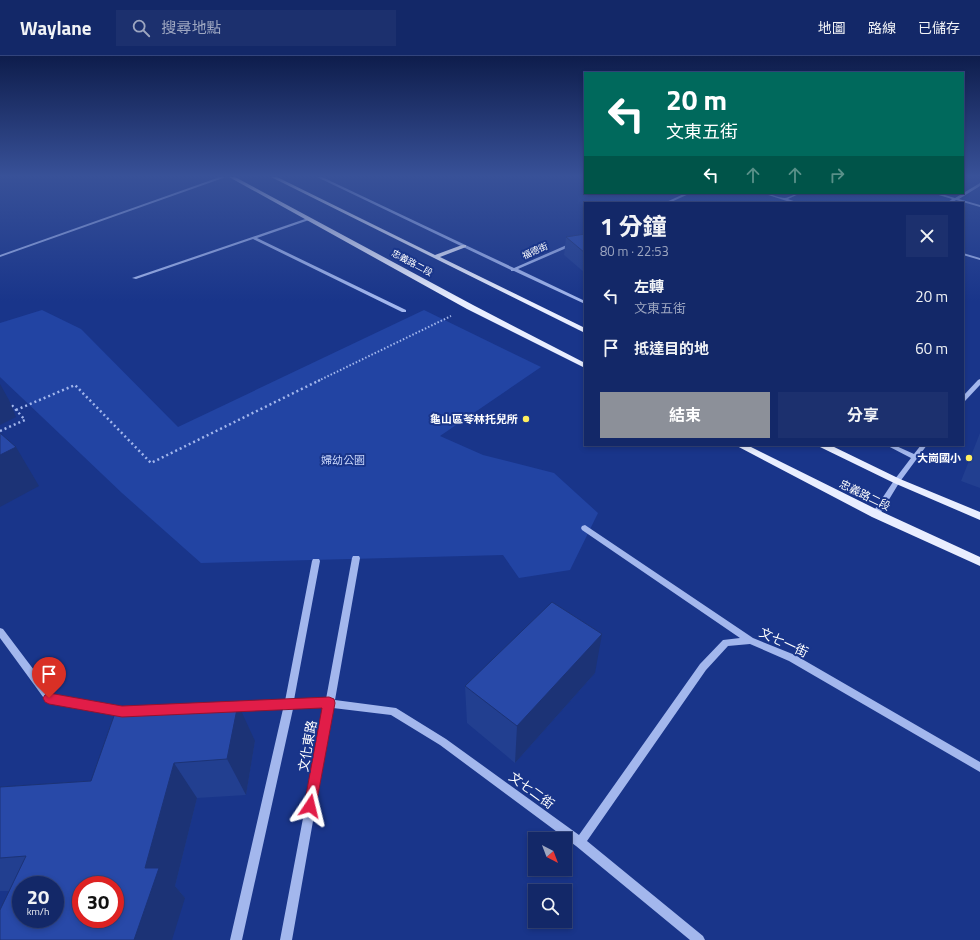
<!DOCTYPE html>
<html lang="zh-TW">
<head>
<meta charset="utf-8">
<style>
	:root { --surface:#132868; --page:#1c306e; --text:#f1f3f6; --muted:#9da6c0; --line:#32447c; --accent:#8c9099 }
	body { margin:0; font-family:"Titillium Web","Noto Sans TC",sans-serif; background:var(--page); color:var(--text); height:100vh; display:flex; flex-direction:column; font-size:15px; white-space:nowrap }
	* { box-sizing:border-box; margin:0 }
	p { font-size:13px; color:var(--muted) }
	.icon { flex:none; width:22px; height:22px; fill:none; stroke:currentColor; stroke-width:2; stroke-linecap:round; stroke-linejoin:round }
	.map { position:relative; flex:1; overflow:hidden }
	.side { position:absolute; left:584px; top:146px; width:380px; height:244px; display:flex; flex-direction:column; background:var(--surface); border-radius:0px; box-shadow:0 2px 6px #0003,0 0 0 1px var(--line) }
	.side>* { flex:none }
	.banner { position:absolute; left:584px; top:16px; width:380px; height:122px; border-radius:0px; box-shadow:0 2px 6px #0003,0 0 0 1px var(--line); background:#00695c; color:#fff; overflow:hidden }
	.needle { width:26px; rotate:138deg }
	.controls { position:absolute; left:528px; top:776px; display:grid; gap:8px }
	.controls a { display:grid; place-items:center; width:44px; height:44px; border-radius:0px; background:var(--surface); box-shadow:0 2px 6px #0003,0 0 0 1px var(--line); font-size:20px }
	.speed { position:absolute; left:12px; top:820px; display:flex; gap:8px; font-size:20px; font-weight:700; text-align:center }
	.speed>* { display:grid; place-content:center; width:52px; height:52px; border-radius:50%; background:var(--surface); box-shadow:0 2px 6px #0003,0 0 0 1px var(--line); line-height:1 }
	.speed small { font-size:10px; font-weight:400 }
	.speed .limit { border:6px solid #d22; background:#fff; color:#111 }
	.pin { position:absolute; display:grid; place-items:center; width:34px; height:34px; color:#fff; margin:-41px -17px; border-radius:50% 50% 50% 0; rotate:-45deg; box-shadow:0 0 4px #0007 }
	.pin .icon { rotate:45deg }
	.me { position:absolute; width:44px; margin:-22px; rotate:10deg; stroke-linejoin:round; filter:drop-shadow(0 0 3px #0008) }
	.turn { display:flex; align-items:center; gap:14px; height:84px; padding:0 16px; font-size:18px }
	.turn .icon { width:52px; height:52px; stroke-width:2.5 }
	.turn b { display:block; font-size:28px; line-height:34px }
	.lanes { display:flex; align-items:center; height:38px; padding:0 16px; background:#0003; justify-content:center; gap:20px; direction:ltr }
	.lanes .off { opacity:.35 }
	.round { display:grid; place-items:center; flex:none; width:42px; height:42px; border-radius:0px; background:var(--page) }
	.headline { display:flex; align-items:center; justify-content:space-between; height:68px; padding:0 16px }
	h1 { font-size:24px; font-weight:700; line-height:30px }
	.cta { display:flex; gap:8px; margin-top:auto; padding:8px 16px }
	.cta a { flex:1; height:46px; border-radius:0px; background:var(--accent); color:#fff; font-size:16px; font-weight:700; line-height:46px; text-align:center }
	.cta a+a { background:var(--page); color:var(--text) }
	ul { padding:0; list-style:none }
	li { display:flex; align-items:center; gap:12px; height:52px; padding:0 16px }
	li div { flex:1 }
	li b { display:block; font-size:15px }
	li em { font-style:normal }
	header { display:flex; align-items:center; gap:24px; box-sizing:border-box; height:56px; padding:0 20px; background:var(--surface); border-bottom:1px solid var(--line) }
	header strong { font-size:19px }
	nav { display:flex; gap:22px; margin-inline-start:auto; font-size:14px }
	.search { width:280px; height:36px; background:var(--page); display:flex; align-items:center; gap:10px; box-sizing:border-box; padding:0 14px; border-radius:0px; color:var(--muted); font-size:15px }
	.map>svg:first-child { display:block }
	.green { fill:#2244a3 }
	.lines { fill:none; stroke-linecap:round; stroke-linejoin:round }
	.path-far1 { stroke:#a3b7ed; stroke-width:2; stroke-dasharray:1.5 2; stroke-linecap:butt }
	.path { stroke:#a3b7ed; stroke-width:2.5; stroke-dasharray:2 3; stroke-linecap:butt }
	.minor { fill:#a3b7ed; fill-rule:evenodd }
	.major { fill:#e9eeff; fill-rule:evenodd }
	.wall { fill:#223f90 }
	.shaded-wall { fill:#1c3376 }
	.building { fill:#2849a8; stroke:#1c3376; fill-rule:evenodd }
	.route { fill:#e11d48; stroke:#92132f }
	.poi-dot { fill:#ffef5f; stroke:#19358a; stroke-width:1.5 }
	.labels { text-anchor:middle; stroke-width:4; stroke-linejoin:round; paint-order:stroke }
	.far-street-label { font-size:9px; fill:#fff; stroke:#19358a }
	.poi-label { font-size:11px; font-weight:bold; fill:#fff; stroke:#19358a; text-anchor:end }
	.park-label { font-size:11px; fill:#c9d6fa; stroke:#19358a }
	.street-label { font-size:11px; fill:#fff; stroke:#19358a }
	.near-street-label { font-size:13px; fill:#fff; stroke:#19358a }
</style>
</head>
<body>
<header>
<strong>Waylane</strong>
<div class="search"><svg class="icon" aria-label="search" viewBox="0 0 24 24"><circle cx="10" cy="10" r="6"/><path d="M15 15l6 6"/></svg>搜尋地點</div>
<nav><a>地圖</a><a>路線</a><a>已儲存</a></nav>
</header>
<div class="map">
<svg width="980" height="884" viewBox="0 0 980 884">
	<rect width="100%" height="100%" fill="#19358a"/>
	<path class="green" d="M42,254L81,273L178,371L424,254L541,311L440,380L483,399L554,417L598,457L570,514L519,522L503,499L201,507L122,437L0,321V267Z"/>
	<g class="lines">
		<path class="path-far1" d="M318,325L451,260"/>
		<path class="path" d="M16,354L75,329L151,407L320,324
			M0,375L25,364L10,347"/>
		<path class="minor" d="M220,121H226L0,201V199Z
			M317,121H322L514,212L585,181V184L518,213L585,245V248L514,215H511V214Z
			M980,127V130L959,143L980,149V151L956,144L952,147H947L952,143L932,137H938L955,142Z
			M686,137H691L669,147H664Z
			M762,137C769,137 779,142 785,142C791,141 795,137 801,137L788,143L799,147H793Z
			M308,162L310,163L309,164L257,182L406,254V256H402L253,183L136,223L132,222Z
			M963,197L980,202V204L963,199Z
			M980,323V329L965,345L963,346V340L978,324Z
			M886,389H894L914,398L921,389H927L899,427L879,460L876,461L872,458L873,456L895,423L911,402Z
			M585,469L753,582L795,599L980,706V716L789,605L750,588L728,590L706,614L587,785L703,880L705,884H690L576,790L440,689L391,659L333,652L292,884H280L324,651L293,653L242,884H230L283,653L230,655L227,654L225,651L227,648L230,647L285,645L312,505L313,503H319L320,505L294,644L326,643L352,502L353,500H359L360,502L335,644L396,652L446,683L579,779L700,608L723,584L740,582L582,474L581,472L582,470Z
			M0,572L3,573L52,638L122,651L182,649L185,650L187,653L185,656L182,657L122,659L46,645L0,582Z"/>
		<path class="major" d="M229,121H235L473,249L585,307V312L467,253Z
			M271,121H277L435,199L462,189H466V191L440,201L585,272V277Z
			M735,389H747L880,455L980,501V510L872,461Z
			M818,389H830L900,423L980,456V464L894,427L820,391Z"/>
	</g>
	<path class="wall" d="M585,178V217L564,199L566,181Z
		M980,377V432L961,425Z
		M595,617L515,707L467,667L465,630Z
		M255,685L246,739L197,742L175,830L185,842L9,835H0V731L91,725Z"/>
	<path class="shaded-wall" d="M0,328L9,344L16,361L0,369Z
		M16,391L39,430L0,451V399Z
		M602,578L595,617L515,707L517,670Z
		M238,648L255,685L246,739L227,703Z
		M174,707L197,742L175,830L185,842L172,884H134L145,812Z"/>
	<path class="building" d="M585,178V197L566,181Z
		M0,377L16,391L0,399Z
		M552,546L602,578L517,670L465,630Z
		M238,648L227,703L174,707L145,812H159L134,884H0V854L26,800L0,802V731L91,725L115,657ZM21,829H55V863H21ZM81,829H115V863H81Z"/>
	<linearGradient id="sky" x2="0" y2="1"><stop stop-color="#0e1d4c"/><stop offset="0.49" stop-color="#385198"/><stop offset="1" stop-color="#385198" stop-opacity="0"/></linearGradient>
	<rect width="980" height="245" fill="url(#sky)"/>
	<path class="route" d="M49,637L122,650L329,641L334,643L335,647L315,755L310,757L306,755L304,750L322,652L122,661L49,648L45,646L43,642L45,639Z"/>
	<g class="poi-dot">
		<circle cx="526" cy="363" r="4"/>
		<circle cx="969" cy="402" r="4"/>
	</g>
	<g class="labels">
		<g class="far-street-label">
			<text transform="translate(535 195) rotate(-24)" y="3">福德街</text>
			<text transform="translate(412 207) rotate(28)" y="3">忠義路二段</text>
		</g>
		<g class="poi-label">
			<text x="518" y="367">龜山區苓林托兒所</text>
			<text x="961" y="406">大崗國小</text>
		</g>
		<g class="park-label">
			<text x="343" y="408">婦幼公園</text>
		</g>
		<g class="street-label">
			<text transform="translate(865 439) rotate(26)" y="4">忠義路二段</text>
		</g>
		<g class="near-street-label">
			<text transform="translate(784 586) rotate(25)" y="5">文七一街</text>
			<text transform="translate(307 690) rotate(-80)" y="5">文化東路</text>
			<text transform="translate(532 734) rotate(36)" y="5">文七二街</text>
		</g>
	</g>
</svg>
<div class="controls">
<a><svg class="needle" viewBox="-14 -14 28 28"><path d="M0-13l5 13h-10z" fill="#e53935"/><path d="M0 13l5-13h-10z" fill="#9da6c0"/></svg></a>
<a><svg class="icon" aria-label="search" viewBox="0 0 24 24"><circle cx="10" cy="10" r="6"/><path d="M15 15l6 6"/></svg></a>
</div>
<div class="speed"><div>20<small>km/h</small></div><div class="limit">30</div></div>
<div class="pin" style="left:49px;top:642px;background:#d93025"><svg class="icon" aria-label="arrive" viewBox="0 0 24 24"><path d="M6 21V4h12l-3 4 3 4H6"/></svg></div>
<svg class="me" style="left:310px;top:750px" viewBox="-20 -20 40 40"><path d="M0-17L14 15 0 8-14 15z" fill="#e11d48" stroke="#fff" stroke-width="4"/></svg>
<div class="banner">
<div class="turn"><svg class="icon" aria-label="left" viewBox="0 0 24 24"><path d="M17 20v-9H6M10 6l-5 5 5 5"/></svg><div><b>20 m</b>文東五街</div></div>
<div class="lanes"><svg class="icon" aria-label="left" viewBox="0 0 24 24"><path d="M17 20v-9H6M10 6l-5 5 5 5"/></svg><svg class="icon off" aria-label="ahead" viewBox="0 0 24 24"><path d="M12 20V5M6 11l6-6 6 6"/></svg><svg class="icon off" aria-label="ahead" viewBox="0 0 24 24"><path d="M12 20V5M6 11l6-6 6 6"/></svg><svg class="icon off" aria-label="right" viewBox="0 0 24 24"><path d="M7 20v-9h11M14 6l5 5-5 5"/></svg></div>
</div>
<section class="side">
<div class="headline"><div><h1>1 分鐘</h1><p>80 m · 22:53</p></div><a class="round"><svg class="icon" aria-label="close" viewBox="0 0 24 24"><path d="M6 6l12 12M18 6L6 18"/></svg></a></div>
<ul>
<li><svg class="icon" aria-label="left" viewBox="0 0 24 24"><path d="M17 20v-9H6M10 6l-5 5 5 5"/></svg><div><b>左轉</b><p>文東五街</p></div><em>20 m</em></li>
<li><svg class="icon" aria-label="arrive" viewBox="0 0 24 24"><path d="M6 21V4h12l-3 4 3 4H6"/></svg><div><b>抵達目的地</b></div><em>60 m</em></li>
</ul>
<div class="cta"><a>結束</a><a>分享</a></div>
</section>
</div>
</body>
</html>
